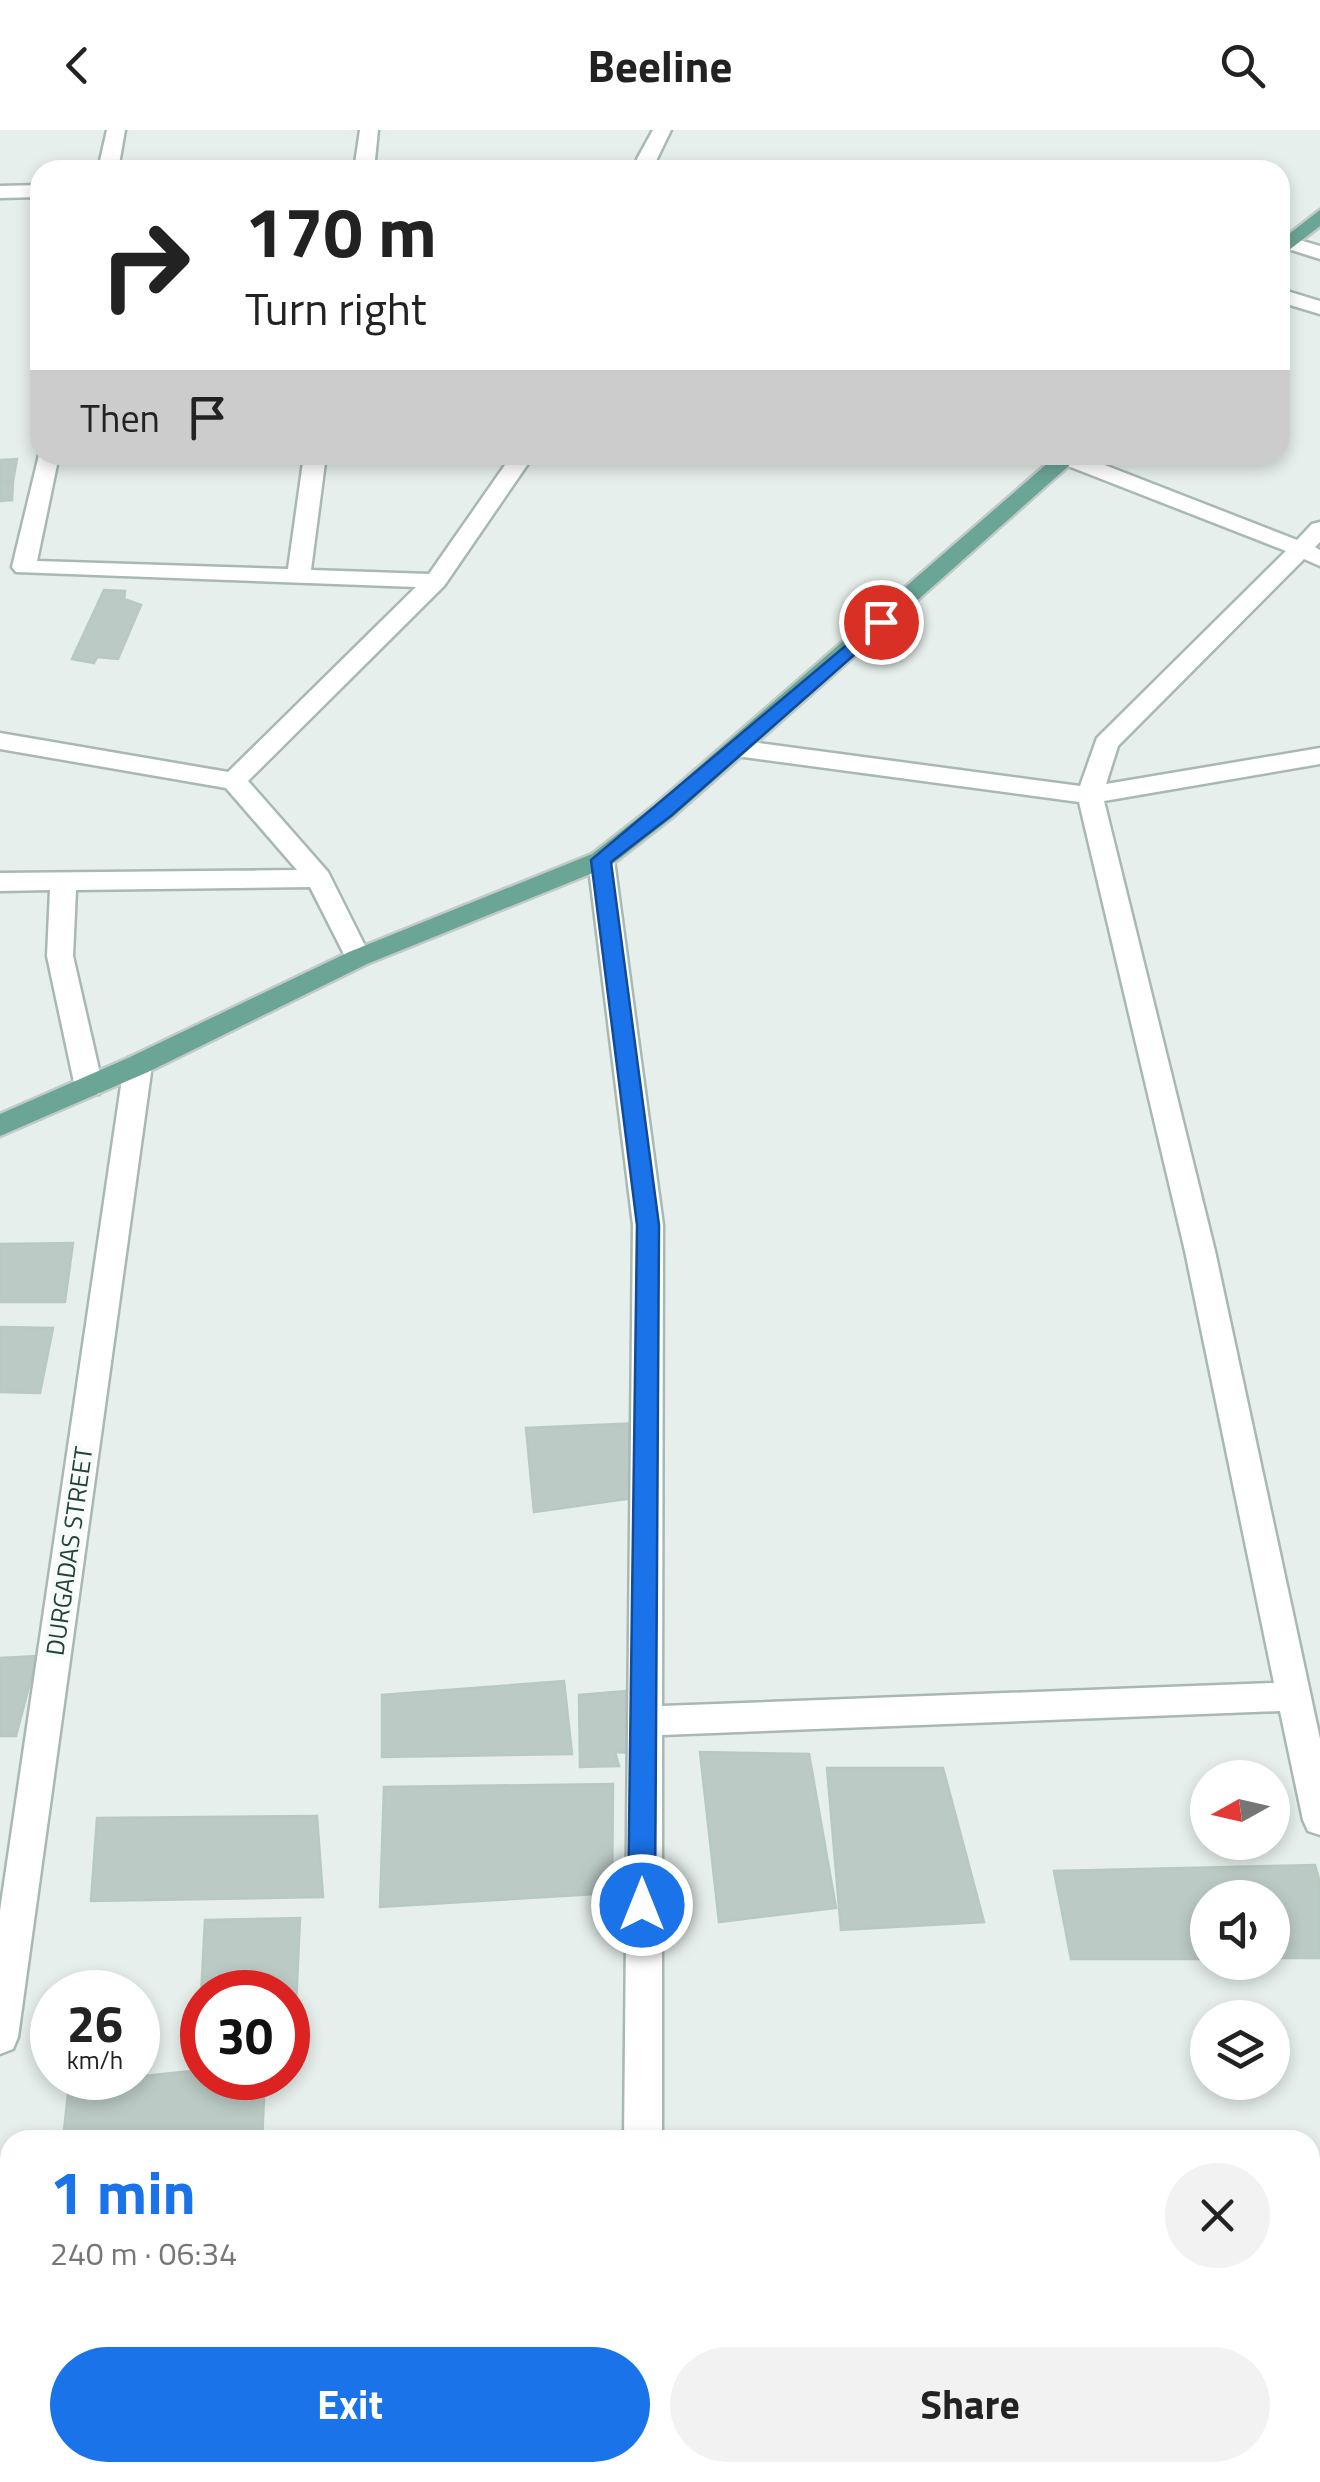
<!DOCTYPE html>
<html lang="en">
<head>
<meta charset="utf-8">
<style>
	:root { --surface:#fff; --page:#f2f2f2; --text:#222; --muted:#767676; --accent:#1a73e8 }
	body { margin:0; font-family:"Titillium Web",sans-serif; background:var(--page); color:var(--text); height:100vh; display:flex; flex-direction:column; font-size:38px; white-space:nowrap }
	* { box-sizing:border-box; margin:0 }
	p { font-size:32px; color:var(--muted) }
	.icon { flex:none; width:55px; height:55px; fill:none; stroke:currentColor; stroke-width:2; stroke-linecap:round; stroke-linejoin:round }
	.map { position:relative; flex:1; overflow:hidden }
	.side { position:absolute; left:0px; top:2000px; width:1320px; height:352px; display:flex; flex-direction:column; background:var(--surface); border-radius:30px 30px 0 0; box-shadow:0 5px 15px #0003 }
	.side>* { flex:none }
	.banner { position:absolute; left:30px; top:30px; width:1260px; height:305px; border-radius:30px; box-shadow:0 5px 15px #0003; background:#fff; color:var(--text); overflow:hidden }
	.needle { width:65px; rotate:262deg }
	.buttons { position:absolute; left:1190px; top:1630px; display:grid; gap:20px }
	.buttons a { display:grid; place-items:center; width:100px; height:100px; border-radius:50%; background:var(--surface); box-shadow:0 5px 15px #0003; font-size:50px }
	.speed { position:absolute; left:30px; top:1840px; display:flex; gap:20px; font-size:50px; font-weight:700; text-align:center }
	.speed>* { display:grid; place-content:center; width:130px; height:130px; border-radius:50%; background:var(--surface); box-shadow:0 5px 15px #0003; line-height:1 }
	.speed small { font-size:25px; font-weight:400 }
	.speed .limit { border:15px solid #d22; background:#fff; color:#111 }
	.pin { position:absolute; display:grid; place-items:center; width:85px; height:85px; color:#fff; margin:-42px; border:5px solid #fff; border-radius:50%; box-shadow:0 2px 10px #0007 }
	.me { position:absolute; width:110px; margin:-55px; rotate:0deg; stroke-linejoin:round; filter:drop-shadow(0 0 8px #0008) }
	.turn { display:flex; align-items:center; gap:35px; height:210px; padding:0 50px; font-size:45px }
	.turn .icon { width:130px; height:130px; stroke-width:2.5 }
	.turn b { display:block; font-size:70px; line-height:85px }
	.then { display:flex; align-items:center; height:95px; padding:0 50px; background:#0003; gap:20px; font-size:38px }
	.round { display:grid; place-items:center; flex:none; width:105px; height:105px; border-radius:52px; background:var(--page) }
	.head { display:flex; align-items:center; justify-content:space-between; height:170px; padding:0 50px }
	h1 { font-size:60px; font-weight:700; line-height:75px; color:var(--accent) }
	.action { display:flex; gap:20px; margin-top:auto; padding:20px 50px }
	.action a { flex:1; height:115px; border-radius:60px; background:var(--accent); color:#fff; font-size:40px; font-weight:700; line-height:115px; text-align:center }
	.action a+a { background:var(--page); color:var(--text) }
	header { display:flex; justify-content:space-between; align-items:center; height:130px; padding:0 50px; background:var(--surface); font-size:45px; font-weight:700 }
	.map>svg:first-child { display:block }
	.building { fill:#bbcac4; stroke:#b8c9c2; stroke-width:2.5 }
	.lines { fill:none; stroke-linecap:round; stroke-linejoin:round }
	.minor-casing { stroke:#a8b8b2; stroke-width:5 }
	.major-casing { stroke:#c2cac8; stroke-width:5 }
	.minor { fill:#fff; fill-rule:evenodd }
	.major { fill:#6aa596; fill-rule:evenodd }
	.route { fill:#1a73e8; stroke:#114b97; stroke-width:2.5 }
	.labels { text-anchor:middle; stroke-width:9; stroke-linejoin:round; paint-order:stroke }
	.street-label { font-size:25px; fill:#24423a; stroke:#f7fbf9 }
</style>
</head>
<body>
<header><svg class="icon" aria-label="back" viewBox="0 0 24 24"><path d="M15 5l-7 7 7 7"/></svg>Beeline<svg class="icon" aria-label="search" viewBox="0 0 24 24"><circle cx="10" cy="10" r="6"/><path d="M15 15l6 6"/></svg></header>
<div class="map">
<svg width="1320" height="2352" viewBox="0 0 1320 2352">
	<rect width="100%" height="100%" fill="#e6efeb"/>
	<path class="building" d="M17,329L13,351L0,352V330Z
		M13,351L12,370L0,371V352Z
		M104,460L125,461L124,469L141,475L118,529L97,527L94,533L72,529Z
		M73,1113L65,1172H0V1114Z
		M0,1197L53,1198L40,1263L0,1262Z
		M640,1293L641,1367L534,1382L526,1298Z
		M37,1526L16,1606H0V1528Z
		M564,1551L572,1624L382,1627V1565Z
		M625,1561L628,1623L615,1622L619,1636L580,1637L579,1565Z
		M700,1622L809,1624L836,1778L719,1792Z
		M827,1638H943L984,1792L841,1800Z
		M613,1654L612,1763L380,1777L384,1657Z
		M317,1686L323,1767L91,1771L97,1688Z
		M1315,1735L1320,1753V1828H1272V1768H1208V1829H1071L1054,1741Z
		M300,1788L294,1920L288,1919V1862H202V1906L199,1905L205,1790Z
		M202,1940V1948H265L262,2010H63L69,1954Z
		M281,2342H610L611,2352H280Z
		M705,2342H1089L1090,2352H705Z"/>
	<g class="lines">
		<g class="minor-casing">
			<path id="minor" d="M107,0H125L118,40H98Z
				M360,0H378L374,40H354Z
				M653,0H671L657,29L656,40H636L637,29Z
				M40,55V67L0,68V56Z
				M1289,107L1320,116V129L1282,117V109Z
				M1280,159L1320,171V184L1280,172Z
				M40,321V325H59L37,431L288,439L304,325H326L311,440L429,444L512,325H534L444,456L248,651L328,742L371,828L367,834H349L310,757L76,760L73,826L103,957L99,964H79L75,957L47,826L50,760L0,761V743L297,740L226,658L0,619V603L228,642L416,457L16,442L12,437Z
				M1022,325H1079L1297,410L1312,394L1320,392V412L1315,417L1320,420V436L1304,429L1118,616L1106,654L1320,618V634L1104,671L1215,1121L1320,1609V1705L1308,1701L1303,1690L1280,1581L662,1605V2010H624L633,1095L588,730L592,724H610L614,730L663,1095L662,1576L1274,1553L1185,1121L1079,672L736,626L724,618L736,610L1080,656L1097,608L1286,421L1063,334L1033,332Z
				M138,925L148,928L152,935L18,1907L13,1919L0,1924V1781L124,935L128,928Z
				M644,2342H685L686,2352H644Z"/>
		</g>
		<g class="major-casing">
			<path id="major" d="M1320,80V96L1280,127V111Z
				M1057,325H1081L674,686L610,736L367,834L148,942L0,1006V984L128,928L349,822L592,724L656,674Z"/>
		</g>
		<use href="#minor" class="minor"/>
		<use href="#major" class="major"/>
	</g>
	<path class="route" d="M881,486L887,488V496L672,685L611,732L659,1095L655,1775L651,1784L642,1787L632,1784L628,1775L637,1095L591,730Z"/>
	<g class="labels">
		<g class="street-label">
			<text transform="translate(69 1421) rotate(-82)" y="9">DURGADAS STREET</text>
		</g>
	</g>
</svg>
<div class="buttons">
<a><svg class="needle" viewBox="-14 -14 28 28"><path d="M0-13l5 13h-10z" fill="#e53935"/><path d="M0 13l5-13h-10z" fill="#767676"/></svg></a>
<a><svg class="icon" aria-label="sound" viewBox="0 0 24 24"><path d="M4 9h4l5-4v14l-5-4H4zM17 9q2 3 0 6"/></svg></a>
<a><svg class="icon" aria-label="layers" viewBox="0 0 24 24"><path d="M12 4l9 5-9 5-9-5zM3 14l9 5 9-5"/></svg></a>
</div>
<div class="speed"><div>26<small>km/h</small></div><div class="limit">30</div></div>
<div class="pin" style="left:881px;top:492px;background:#d93025"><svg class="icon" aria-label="arrive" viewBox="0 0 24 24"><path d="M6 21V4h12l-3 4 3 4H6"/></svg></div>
<svg class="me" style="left:642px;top:1775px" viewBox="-20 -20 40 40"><circle r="17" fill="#1a73e8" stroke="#fff" stroke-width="3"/><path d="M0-11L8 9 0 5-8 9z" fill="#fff"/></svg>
<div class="banner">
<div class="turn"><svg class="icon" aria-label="right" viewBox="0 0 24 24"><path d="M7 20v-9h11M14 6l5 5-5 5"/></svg><div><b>170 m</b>Turn right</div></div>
<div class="then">Then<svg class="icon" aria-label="arrive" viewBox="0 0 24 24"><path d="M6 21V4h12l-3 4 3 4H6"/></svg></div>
</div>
<section class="side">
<div class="head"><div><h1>1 min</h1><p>240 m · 06:34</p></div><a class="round"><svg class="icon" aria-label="close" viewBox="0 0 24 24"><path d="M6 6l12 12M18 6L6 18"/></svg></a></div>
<div class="action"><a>Exit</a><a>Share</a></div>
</section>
</div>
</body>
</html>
